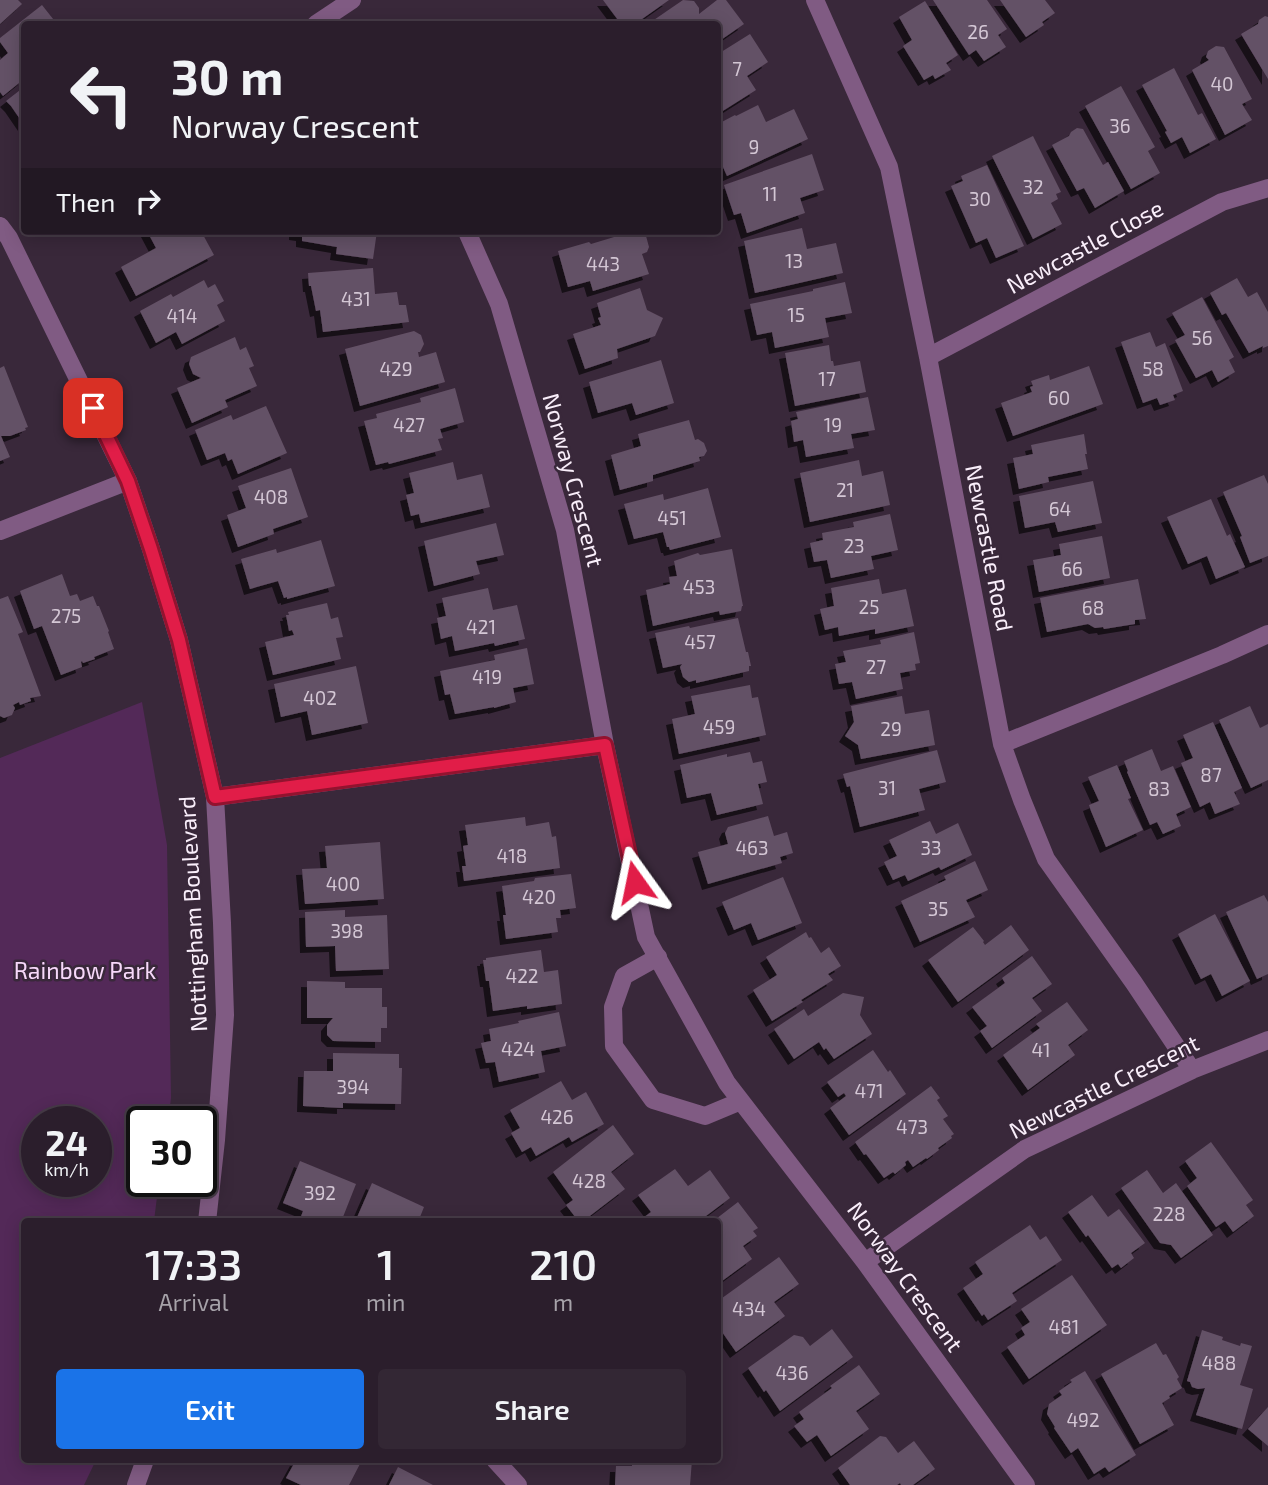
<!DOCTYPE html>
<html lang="en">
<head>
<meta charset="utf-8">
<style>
	:root { --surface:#2b1e2c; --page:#332734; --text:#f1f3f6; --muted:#a6a2a9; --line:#473c48; --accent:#1a73e8 }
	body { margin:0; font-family:"Exo 2",sans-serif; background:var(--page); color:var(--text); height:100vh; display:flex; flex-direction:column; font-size:26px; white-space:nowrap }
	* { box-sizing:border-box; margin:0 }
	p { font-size:23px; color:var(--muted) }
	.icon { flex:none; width:38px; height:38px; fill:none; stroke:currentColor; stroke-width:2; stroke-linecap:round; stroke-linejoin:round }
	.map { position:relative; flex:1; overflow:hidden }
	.side { position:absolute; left:21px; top:1218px; width:700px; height:245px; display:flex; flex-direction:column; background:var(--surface); border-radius:7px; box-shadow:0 4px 18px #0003,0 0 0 2px var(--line) }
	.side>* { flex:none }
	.guide { position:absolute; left:21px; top:21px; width:700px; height:214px; border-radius:7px; box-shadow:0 4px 18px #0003,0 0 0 2px var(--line); background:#2b1e2c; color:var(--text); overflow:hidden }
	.speed { position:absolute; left:21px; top:1106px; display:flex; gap:14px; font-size:35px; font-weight:700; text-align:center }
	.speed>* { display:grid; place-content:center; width:91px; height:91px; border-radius:50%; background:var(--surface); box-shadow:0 4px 18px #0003,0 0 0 2px var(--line); line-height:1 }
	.speed small { font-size:18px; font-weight:400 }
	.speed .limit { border:4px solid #111; border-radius:10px; background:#fff; color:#111 }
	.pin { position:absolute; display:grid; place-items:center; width:60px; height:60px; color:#fff; margin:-30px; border-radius:14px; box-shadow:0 4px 10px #0006 }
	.me { position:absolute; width:77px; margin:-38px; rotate:348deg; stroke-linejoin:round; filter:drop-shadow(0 0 5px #0008) }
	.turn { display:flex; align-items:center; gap:24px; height:147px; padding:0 35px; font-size:32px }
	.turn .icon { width:91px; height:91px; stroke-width:2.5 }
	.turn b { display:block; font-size:49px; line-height:60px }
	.then { display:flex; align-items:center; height:66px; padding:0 35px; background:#0003; gap:14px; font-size:26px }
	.eta { display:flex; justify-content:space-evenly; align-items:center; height:119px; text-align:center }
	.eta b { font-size:42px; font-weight:600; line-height:49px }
	.button { display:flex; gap:14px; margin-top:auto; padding:14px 35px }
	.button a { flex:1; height:80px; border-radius:7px; background:var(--accent); color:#fff; font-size:28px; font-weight:600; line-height:80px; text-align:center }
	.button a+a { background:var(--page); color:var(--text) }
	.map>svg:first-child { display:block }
	.green { fill:#532958; fill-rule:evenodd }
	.building { fill:#645166; filter:url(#shadow) }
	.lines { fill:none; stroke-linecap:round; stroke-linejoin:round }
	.minor { stroke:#805b83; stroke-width:18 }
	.route-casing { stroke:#92132f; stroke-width:18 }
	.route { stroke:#e11d48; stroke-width:12 }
	.labels { text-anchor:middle; stroke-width:5; stroke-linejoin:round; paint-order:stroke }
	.number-label { font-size:19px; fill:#d4c7d5 }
	.street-label { font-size:23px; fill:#f9eefa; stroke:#39283a }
	.park-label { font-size:23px; fill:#f7d8fa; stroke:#39283a }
</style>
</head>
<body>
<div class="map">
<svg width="1268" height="1485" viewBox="0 0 1268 1485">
	<defs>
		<filter id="shadow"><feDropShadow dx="-6" dy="6" stdDeviation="0" flood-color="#0009"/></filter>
	</defs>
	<rect width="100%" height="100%" fill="#39283a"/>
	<path class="green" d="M142,702L167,845L171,1098L168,1122H142V1181H159L154,1221L24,1222V1460H96L84,1485H0V758ZM37,1122H96V1181H37Z"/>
	<path class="building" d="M0,0H18L22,4L0,24Z
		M603,0H669L635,24H621Z
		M683,0L694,1L699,8V14L717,0H726L744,24L718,42V24H648Z
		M933,0H987L1007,29L998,35L1006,47L984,61L976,50L969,55Z
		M1000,0H1045L1055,13L1042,22L1044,25L1026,37Z
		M925,1L958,55L946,63L951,70L935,79L933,75L924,80L903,46L912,40L899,17Z
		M42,5L57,24H24V79L3,96L0,92V60L8,53L0,42V38Z
		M1265,16L1268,17V79L1241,34L1258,24L1259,20Z
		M750,34L768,62L747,76L756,90L718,114V54Z
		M1216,46L1224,47L1252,99L1242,104L1252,120L1225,135L1192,70L1209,60L1206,57L1208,51Z
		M1174,68L1198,115L1202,113L1216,139L1190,153L1182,137L1171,143L1165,132L1167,131L1142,85Z
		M1121,86L1155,147L1148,151L1160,173L1131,189L1085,106Z
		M24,87V125L11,106L6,101Z
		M758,105L766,122L794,109L808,139L727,176L718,156V124L735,115L736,116Z
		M1077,128L1083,129L1103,165L1108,162L1124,191L1095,208L1084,188L1077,191L1052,145L1069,136L1071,132Z
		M1033,136L1061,192L1056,194L1058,199L1051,203L1062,224L1033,239L992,156Z
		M812,154L824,190L800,198L805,213L747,233L741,213L734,215L724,185Z
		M987,165L1024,246L996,258L987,238L976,243L951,186L963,181L961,176Z
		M802,228L807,249L836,243L843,273L755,293L744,241Z
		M147,231H201L214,255L136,296L121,267L156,248Z
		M295,231H377L373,259L336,254L337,247L302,241V235L295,234Z
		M634,231L646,236L649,247L647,252L642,254L649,274L593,291L590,281L568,287L558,251L589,242L591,244Z
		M373,268L375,294L397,292L399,305H406L409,322L323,332L320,310L316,311L311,286H309L308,273Z
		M1237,278L1248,297L1257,292L1268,312V346L1263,348V346L1249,353L1226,313L1222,315L1210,293Z
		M204,280L208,288L215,284L224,301L217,305L225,321L182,344L176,332L156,343L140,311L171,294L173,297Z
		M845,282L852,313L825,318L829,337L775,348L772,332L757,335L750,304L813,291V289Z
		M640,288L647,310L663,318L655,336L617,349L618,358L585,369L573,334L601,325L598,318L601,317L597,303Z
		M1202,297L1234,357L1229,360L1235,372L1218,382L1212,370L1196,378L1175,340L1185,335L1172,313Z
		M414,331L421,335L424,344L420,352H418L419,357L436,352L445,382L360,406L345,349Z
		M1150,332L1156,347L1165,343L1183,391L1173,395L1175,400L1160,405L1157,398L1143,403L1121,342Z
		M235,337L240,350L246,347L254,366L249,368L257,386L225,400L228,407L192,423L177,388L201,378L193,374L189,364L191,357Z
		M829,345L831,361H833L834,366L860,361L866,392L795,406L785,353Z
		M661,360L674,403L636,415L632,403L598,413L589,382Z
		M4,366L28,427L25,428L26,430L10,436H1L10,457L0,461V368Z
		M1089,366L1103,404L1013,436L1001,403L1032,392L1030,387L1033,386L1031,381L1049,375L1050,380Z
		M455,388L464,422L440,429L443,438L438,439L442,450L389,464L388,462L376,465L364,421L377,418L376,414L421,402L420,398Z
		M868,397L875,430L851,434L854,448L806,457L803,440L794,442L791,421L798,419L796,412Z
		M266,406L287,453L238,474L232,459L228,461L225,453L207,460L195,430L231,415L233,420Z
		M689,420L695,440L698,439L704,443L707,451L704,456L699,457L700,461L653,475V481L620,490L611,455L641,446L638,434Z
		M1084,434L1087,454H1085L1088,469L1048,477L1049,482L1019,489L1013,458L1033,454L1031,445Z
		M859,460L862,476L883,471L890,505L810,522L800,473Z
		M453,462L457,480L482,474L490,507L421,523L419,514L411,516L406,495L414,493L409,473Z
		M291,468L308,517L273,529L274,534L238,547L227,515L246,508L238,486Z
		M1264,475L1268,484V556L1250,563L1240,537L1242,536L1223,492Z
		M1093,481L1102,523L1058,532L1055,522L1025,528L1019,496Z
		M708,488L721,537L670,550L669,547H667L663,532L634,539L624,504L663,494L664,500Z
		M1211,499L1227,536L1230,534L1245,567L1216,579L1207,556L1188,564L1167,517Z
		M890,514L898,550L871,556L874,569L831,578L827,560L814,562L810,543L823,540L822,533L854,527L853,522Z
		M496,523L504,555L476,561L480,574L434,586L424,541Z
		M1102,536L1110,578L1039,592L1033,560L1061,555L1059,544Z
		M321,540L335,586L287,599V597L284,598L278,581L250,589L241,559L276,549L277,553Z
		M732,549L743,606H742L741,611L720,615L719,611L653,626L646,590L670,584L669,577L677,576L674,561L698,553L700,555Z
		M62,574L70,596L77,594L80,601L93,596L97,606H99L109,631L108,632L114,649L94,657L95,659L83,663L82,661L81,662L82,667L61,675L42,626L34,629L20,591Z
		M879,579L882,594L906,589L914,626L875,634V629L839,636L838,627L825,630L820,609L834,606L831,588Z
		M1138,579L1146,619L1135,620V624L1104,629L1103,627L1095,628L1088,624L1047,632L1040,598Z
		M488,588L493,610L517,605L525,639L495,646L494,643L455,651L452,636L441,639L437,618L446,616L442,598Z
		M8,596L23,632L18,634L41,696L30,698L31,701L20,705L19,702L13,705L15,708L12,715L4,718L0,716V599Z
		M327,603L331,619L338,617L343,637L336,638L341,659L273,675L265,642L294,635L292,630L289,631L286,615H289L288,612Z
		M738,618L746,652H748L751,666H749V671L696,683V680L689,682L683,677L680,667L682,664L663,668L655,633L689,626L690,628Z
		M914,632L920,663L915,664L916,670L900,673L903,689L856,699L852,682L839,684L835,664L846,662L843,651L881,644L880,640Z
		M527,648L534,684L513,688L516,702L494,708V707L455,714L450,694L445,695L440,671L495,660L494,655Z
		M356,666L368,723L312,735L307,711L281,717L274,684Z
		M750,685L752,698L758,697L766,735L679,754L672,719L695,714L691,696Z
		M902,696L905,714L929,710L935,745L861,759L858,745L845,736L854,722L851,706Z
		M1250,706L1260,728L1268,724V780L1251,788L1219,720Z
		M1213,722L1242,788L1234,792L1240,804L1215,814L1210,802L1200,807L1181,763L1193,758L1183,735Z
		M1152,749L1161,771L1173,766L1191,807L1176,814L1181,826L1163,834L1157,822L1150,825L1127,772L1128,771L1124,761Z
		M937,750L946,782L919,789L925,810L860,827L850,786L847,787L843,774Z
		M750,752L753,763L762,761L767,782L758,784L763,804L717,815L711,793L687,798L680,765L727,754V757Z
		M1117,765L1131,798L1128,799L1143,830L1106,847L1091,811L1089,805L1099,801L1088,777Z
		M768,816L774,836L787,832L793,853L780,857L782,863L708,884L698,852L728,844L725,833L728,827Z
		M525,817L526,826L549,822L552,837L556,836L560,868L464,881L462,866H466L463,846L468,845L465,825Z
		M930,821L936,834L958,823L972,855L941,870L939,867L908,881L905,875L893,880L884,862L897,856L889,840Z
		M380,842L384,899L305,904L302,869L327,868L325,846Z
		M975,861L988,890L966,900L975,917L920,942L901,901L946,880L944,876Z
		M571,874L576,908L560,910L561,918H556L558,932L506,939L503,915H506L502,886L534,881L535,878Z
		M783,877L802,923L758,940L751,923L734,930L722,902Z
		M1264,895L1268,902V974L1257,979L1226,912Z
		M345,910V917L387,915L389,969L336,971L335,946L306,947L305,912Z
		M1215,914L1250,981L1222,996L1211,974L1201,979L1178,934Z
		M1011,925L1029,950L958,1002L928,960L973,927L984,941L983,942L985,945Z
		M806,932L809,938L811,937L821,953L829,947L841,966L828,974L833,980L801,1000L803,1002L772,1021L753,990L777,975L766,957Z
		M541,950L544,972L558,970L562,1004L527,1009V1006L493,1011L489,981H486L483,960H486V958Z
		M1032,956L1052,984L1032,998L1042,1011L992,1048L980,1031L987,1026L972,1007L1005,983L1002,978Z
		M307,981L345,982V988H382V1007H387V1028H381V1042L333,1041L327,1035V1025L333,1018H307Z
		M843,993L864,997L860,1015L872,1034L834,1059L826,1048L824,1050L819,1042L794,1059L774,1029L804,1009L808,1016Z
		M1067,1002L1088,1030L1068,1045L1075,1055L1028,1090L1003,1055L1040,1028L1036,1024Z
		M559,1012L566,1046L541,1051L545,1072L499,1082L495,1062L486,1063L481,1043L491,1041L489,1029L519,1023L518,1021Z
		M873,1050L888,1072L890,1070L906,1094L849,1135L830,1108L846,1096L844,1093L838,1097L827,1082Z
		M333,1053L399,1054V1068H402L401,1104L343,1103V1108L303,1106L304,1071H333Z
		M561,1081L572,1100L586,1092L604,1124L572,1142L569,1137L536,1156L531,1147L522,1152L511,1133L520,1128L510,1110Z
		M931,1086L940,1098L937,1100L948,1116L943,1119L954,1134L951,1136L952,1138L938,1148L939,1150L927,1159L926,1158L913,1167L908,1160L905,1162L906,1165L895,1174L893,1172L884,1178L866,1154L864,1155L855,1142Z
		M613,1125L634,1154L611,1172L625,1189L582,1222H579L566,1205L573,1200L553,1172Z
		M1211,1142L1253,1200L1246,1205L1254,1216L1233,1232L1225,1221L1216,1227L1187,1186L1197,1178L1185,1161Z
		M300,1161L356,1184L341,1222H299L303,1211L283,1203Z
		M675,1169L688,1186L710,1170L730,1198L698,1222H645L643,1218L651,1212L638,1195Z
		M1147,1170L1163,1193L1176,1183L1213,1235L1181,1258L1171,1245L1160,1243L1121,1188Z
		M372,1183L424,1207L418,1222H355Z
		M1092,1195L1108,1217L1119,1209L1145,1243L1131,1253L1134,1258L1121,1268L1118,1264L1112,1268L1088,1235L1086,1237L1068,1212Z
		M738,1202L758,1228L753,1231L757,1236L743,1246L752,1259L718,1284V1222H712Z
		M1030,1225L1040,1240L1046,1236L1062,1260L1012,1293L1017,1301L988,1320L984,1314L982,1316L963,1288L983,1274L975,1262Z
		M779,1257L799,1284L774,1302L785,1316L736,1352L720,1329L722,1328L718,1322V1301Z
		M1072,1275L1107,1325L1029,1379L1007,1347L1025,1335L1021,1328L1030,1322L1021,1309Z
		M832,1329L853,1357L780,1411L766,1390L764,1392L748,1368L794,1335L803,1337L810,1346Z
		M1202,1330L1223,1337L1222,1340L1240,1346L1241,1343L1252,1346L1240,1385L1253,1389L1242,1429L1196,1415L1205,1388L1198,1389L1192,1387L1190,1382L1187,1381Z
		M1156,1343L1163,1355L1166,1354L1179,1377L1177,1379L1182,1388L1169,1396L1170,1398L1162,1403L1174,1425L1140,1444L1101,1374Z
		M859,1365L880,1394L856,1411L869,1429L831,1456L817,1435L807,1442L794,1426L804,1419L799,1412L832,1388L830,1386Z
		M1085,1371L1136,1455L1109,1472L1105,1467L1094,1474L1078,1448L1071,1453L1054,1428L1055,1427L1047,1414L1049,1404L1062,1395L1059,1391L1072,1382L1070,1380Z
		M1268,1407V1446L1248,1429Z
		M880,1436L886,1437L898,1453L914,1441L935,1469L913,1485H901L900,1483L897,1485H850L838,1468Z
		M296,1460H362L349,1485H301L286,1478Z
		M632,1460H692L690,1485H615L616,1466H632Z
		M398,1467L433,1485H389Z"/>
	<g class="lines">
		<path class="minor" d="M815,0L889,167L928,357L1002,744L1022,800L1046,859L1134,983L1192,1070
			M316,24L352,0
			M0,226L9,238L128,481L151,549L179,640L215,797L222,923L225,1015L216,1140L207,1222
			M468,234L499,304L565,530L605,745L646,937L727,1083L865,1262L1026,1485
			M928,357L1222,202L1268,188
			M0,531L128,481
			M1002,744L1222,655L1268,634
			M215,797L605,745
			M658,957L624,976L613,1007L614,1046L653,1100L705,1116L741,1101
			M865,1262L1025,1149L1192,1070L1268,1040
			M495,1460L518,1485
			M136,1485L145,1460"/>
	</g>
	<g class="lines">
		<g class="route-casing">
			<path id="route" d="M93,408L128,481L151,549L179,640L215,797L605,745L635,882"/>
		</g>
		<use href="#route" class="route"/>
	</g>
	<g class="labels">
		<g class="number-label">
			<text x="978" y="39">26</text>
			<text x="737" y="76">7</text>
			<text x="1222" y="91">40</text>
			<text x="1120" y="133">36</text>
			<text x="754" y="154">9</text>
			<text x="1033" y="194">32</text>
			<text x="770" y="201">11</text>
			<text x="980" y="206">30</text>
			<text x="794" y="268">13</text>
			<text x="603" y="271">443</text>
			<text x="356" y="306">431</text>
			<text x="796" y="322">15</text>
			<text x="182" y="323">414</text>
			<text x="1202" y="345">56</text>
			<text x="396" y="376">429</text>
			<text x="1153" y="376">58</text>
			<text x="827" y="386">17</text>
			<text x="1059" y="405">60</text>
			<text x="409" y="432">427</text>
			<text x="833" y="432">19</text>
			<text x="845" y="497">21</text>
			<text x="271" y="504">408</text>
			<text x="1060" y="516">64</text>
			<text x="672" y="525">451</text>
			<text x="854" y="553">23</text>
			<text x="1072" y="576">66</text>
			<text x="699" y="594">453</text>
			<text x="869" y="614">25</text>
			<text x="1093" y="615">68</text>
			<text x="66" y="623">275</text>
			<text x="481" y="634">421</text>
			<text x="700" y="649">457</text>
			<text x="876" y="674">27</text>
			<text x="487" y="684">419</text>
			<text x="320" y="705">402</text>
			<text x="719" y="734">459</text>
			<text x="891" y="736">29</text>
			<text x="1211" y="782">87</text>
			<text x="887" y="795">31</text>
			<text x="1159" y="796">83</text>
			<text x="752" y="855">463</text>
			<text x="931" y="855">33</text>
			<text x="512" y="863">418</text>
			<text x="343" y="891">400</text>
			<text x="539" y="904">420</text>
			<text x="938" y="916">35</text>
			<text x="347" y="938">398</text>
			<text x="522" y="983">422</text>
			<text x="518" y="1056">424</text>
			<text x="1041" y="1057">41</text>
			<text x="353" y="1094">394</text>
			<text x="869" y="1098">471</text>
			<text x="557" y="1124">426</text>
			<text x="912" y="1134">473</text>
			<text x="589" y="1188">428</text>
			<text x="320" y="1200">392</text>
			<text x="1169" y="1221">228</text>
			<text x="749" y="1316">434</text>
			<text x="1064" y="1334">481</text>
			<text x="1219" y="1370">488</text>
			<text x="792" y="1380">436</text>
			<text x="1083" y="1427">492</text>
		</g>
		<g class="street-label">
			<text transform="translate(1085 247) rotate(-28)" y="8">Newcastle Close</text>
			<text transform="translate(573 480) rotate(75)" y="8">Norway Crescent</text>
			<text transform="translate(989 548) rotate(79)" y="8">Newcastle Road</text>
			<text transform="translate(193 914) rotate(-93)" y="8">Nottingham Boulevard</text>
			<text transform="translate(1104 1087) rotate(-26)" y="8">Newcastle Crescent</text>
			<text transform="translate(905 1277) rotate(54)" y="8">Norway Crescent</text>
		</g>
		<g class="park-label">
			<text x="85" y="979">Rainbow Park</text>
		</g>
	</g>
</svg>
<div class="speed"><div>24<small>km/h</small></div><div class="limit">30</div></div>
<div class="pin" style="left:93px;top:408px;background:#d93025"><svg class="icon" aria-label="arrive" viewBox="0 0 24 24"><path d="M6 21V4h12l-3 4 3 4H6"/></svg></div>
<svg class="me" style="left:635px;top:882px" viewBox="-20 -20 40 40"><path d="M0-17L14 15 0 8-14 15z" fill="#e11d48" stroke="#fff" stroke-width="4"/></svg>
<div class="guide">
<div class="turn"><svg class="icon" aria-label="left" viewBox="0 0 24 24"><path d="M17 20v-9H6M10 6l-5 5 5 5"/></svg><div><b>30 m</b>Norway Crescent</div></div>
<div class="then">Then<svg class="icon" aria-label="right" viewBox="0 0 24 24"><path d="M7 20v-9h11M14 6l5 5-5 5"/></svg></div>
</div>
<section class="side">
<div class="eta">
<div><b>17:33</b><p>Arrival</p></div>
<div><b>1</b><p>min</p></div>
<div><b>210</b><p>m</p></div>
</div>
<div class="button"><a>Exit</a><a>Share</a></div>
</section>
</div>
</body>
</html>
